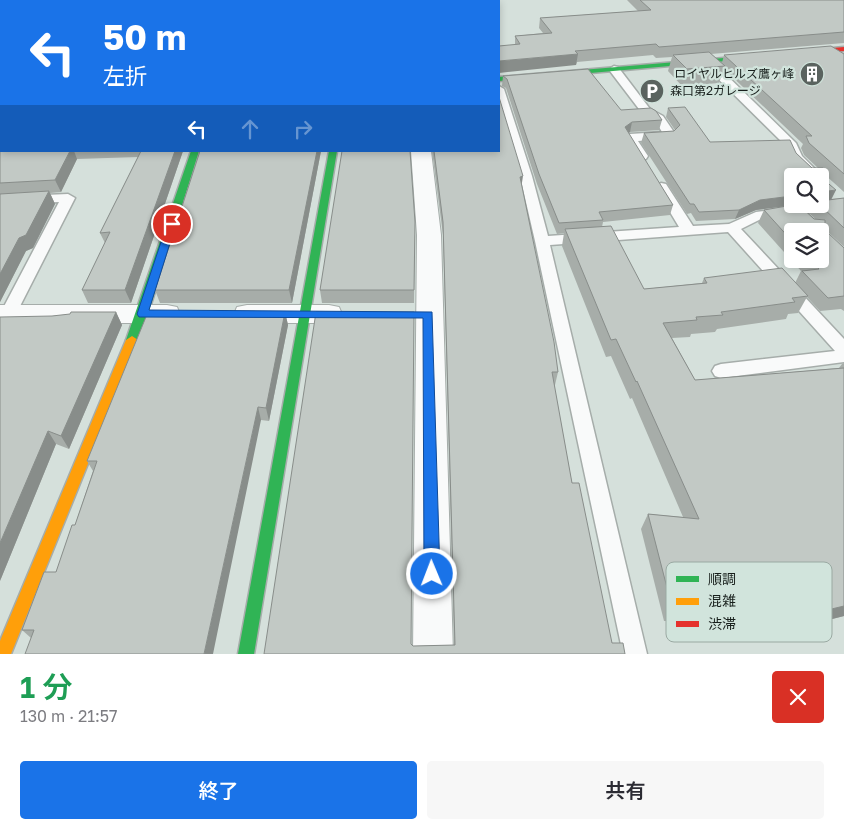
<!DOCTYPE html>
<html lang="ja">
<head>
<meta charset="utf-8">
<style>
	:root { --surface:#fff; --page:#f7f7f7; --text:#2b2b33; --muted:#7c7c81; --accent:#1a73e8 }
	body { margin:0; font-family:"Golos Text","Noto Sans JP",sans-serif; background:var(--page); color:var(--text); height:100vh; display:flex; flex-direction:column; font-size:19px; white-space:nowrap }
	* { box-sizing:border-box; margin:0 }
	p { font-size:16px; color:var(--muted) }
	.icon { flex:none; width:28px; height:28px; fill:none; stroke:currentColor; stroke-width:2; stroke-linecap:round; stroke-linejoin:round }
	.map { position:relative; height:654px; overflow:hidden }
	.panel { display:flex; flex-direction:column; background:var(--surface); flex:1 }
	.panel>* { flex:none }
	.hud { position:absolute; left:0px; top:0px; width:500px; height:152px; box-shadow:0 2px 8px #0003; background:#1a73e8; color:#fff; overflow:hidden }
	.tools { position:absolute; left:784px; top:168px; display:grid; gap:10px }
	.tools a { display:grid; place-items:center; width:45px; height:45px; border-radius:5px; background:var(--surface); box-shadow:0 2px 8px #0003; font-size:25px }
	.pin { position:absolute; display:grid; place-items:center; width:42px; height:42px; color:#fff; margin:-21px; border:2px solid #fff; border-radius:50%; box-shadow:0 1px 5px #0007 }
	.me { position:absolute; width:55px; margin:-28px; rotate:359deg; stroke-linejoin:round; filter:drop-shadow(0 0 4px #0008) }
	.turn { display:flex; align-items:center; gap:18px; height:105px; padding:0 20px; font-size:22px }
	.turn .icon { width:65px; height:65px; stroke-width:2.5 }
	.turn b { display:block; font-size:35px; line-height:42px }
	.lanes { display:flex; align-items:center; height:48px; padding:0 20px; background:#0003; justify-content:center; gap:25px; direction:ltr }
	.lanes .off { opacity:.35 }
	.round { display:grid; place-items:center; flex:none; width:52px; height:52px; border-radius:5px; background:var(--page) }
	.summary { display:flex; align-items:center; justify-content:space-between; height:85px; padding:0 20px }
	h1 { font-size:30px; font-weight:600; line-height:38px; color:#1e9e55 }
	.button { display:flex; gap:10px; margin-top:auto; padding:10px 20px }
	.button a { flex:1; height:58px; border-radius:5px; background:var(--accent); color:#fff; font-size:20px; font-weight:600; line-height:58px; text-align:center }
	.button a+a { background:var(--page); color:var(--text) }
	.map>svg:first-child { display:block }
	.green { fill:#b9cdb1 }
	.lines { fill:none; stroke-linecap:round; stroke-linejoin:round }
	.lane-casing { stroke:#a6adaa; stroke-width:3 }
	.street-casing { stroke:#a6adaa; stroke-width:2 }
	.fast-casing { stroke:#a6adaa; stroke-width:3 }
	.slow-casing { stroke:#a6adaa; stroke-width:3 }
	.jam-casing { stroke:#a6adaa; stroke-width:3 }
	.lane { fill:#f9fafa; fill-rule:evenodd }
	.street { fill:#f9fafa; fill-rule:evenodd }
	.fast { fill:#30b455; fill-rule:evenodd }
	.slow { fill:#ff9f0a; fill-rule:evenodd }
	.jam { fill:#e5322d; fill-rule:evenodd }
	.wall { fill:#a7ada9; fill-rule:evenodd }
	.shaded-wall { fill:#888d8a }
	.building { fill:#c2c9c5; stroke:#888d8a }
	.route { fill:#1a73e8; stroke:#114b97 }
	.labels { text-anchor:middle; stroke-width:4.5; stroke-linejoin:round; paint-order:stroke }
	.far-poi-label { font-size:12px; fill:#181f1c; stroke:#d1e4dc; text-anchor:end }
	.key { fill:#d1e4dc; stroke:#9aa9a2; stroke-width:1 }
	.key-label { font-size:14px; fill:#181f1c }
</style>
</head>
<body>
<div class="map">
<svg width="844" height="654" viewBox="0 0 844 654">
	<rect width="100%" height="100%" fill="#d5e0db"/>
	<path class="green" d="M0,0H429L430,1H1L0,28Z"/>
	<g class="lines">
		<g class="lane-casing">
			<path id="lane" d="M702,59H710L796,143L802,156L822,176L820,179V176H809L793,161L787,147L702,63Z
				M614,66L618,67L650,109L663,116L676,135L670,139L638,141L648,156L646,159H638L624,138L630,134L662,132L655,120L642,113L610,71L609,69Z
				M499,86L504,89L532,176L548,236L679,227L655,187L661,183L666,184L693,226L729,224L756,212L844,200V208L759,220L741,229L844,339V362L721,378L715,376L712,371L715,366L721,364L835,351L728,232L550,245L647,654H623L535,241L520,176L499,106Z
				M68,194L75,198L16,314L14,318H2L0,314L59,202L0,205V197Z"/>
		</g>
		<g class="street-casing">
			<path id="street" d="M411,151H431L441,235L453,654H413L417,235Z
				M0,305H167L177,307L180,314L177,321L167,323H0Z
				M247,305H329L339,307L342,314L339,321L329,323H247L237,321L234,314L237,307Z"/>
		</g>
		<g class="fast-casing">
			<path id="fast" d="M759,55L761,56V58L499,81V77Z
				M191,151H199L148,314L136,343H128L126,340Z
				M329,151H337L254,654H238Z"/>
		</g>
		<g class="slow-casing">
			<path id="slow" d="M132,336L138,340L11,654H0V641L126,340Z"/>
		</g>
		<g class="jam-casing">
			<path id="jam" d="M844,47V51L799,55L796,53L799,51Z"/>
		</g>
		<use href="#lane" class="lane"/>
		<use href="#street" class="street"/>
		<use href="#fast" class="fast"/>
		<use href="#slow" class="slow"/>
		<use href="#jam" class="jam"/>
	</g>
	<path class="wall" d="M627,0H844V43L711,54L722,63L724,55L844,53V192L823,173V179L831,199L844,198V247L825,229V230L844,248V311L841,309L820,311L807,297L798,313L788,314L786,319L717,329L715,332L691,334L690,337L672,338L695,380L839,368L842,364L844,363V616L769,635L762,622L664,621L641,529L648,514L683,517L632,398L630,399L611,356L606,357L562,246L564,233L557,234L537,184L506,88L502,86L503,76L621,110L662,120L659,130L630,132L628,133L673,205L670,215L603,222L602,227L644,289L702,283L704,278L795,283L801,271L758,223L764,210L795,205L756,210L735,219L696,221L691,213L687,214L641,143L644,133L674,131L675,130L666,117L668,108L710,142L796,153L812,168H818L804,155L801,148L803,144L724,69L719,83L682,86L668,71L672,57L656,58L653,55L577,62L576,65L515,45V36L543,33L539,28L540,18L638,11ZM820,176V204H815L810,214L815,219H814L798,204H802H792ZM792,231L820,259H792Z
		M0,27L1,151H183L131,303H88L82,290L105,243L100,233L138,157L77,159L61,192L50,193L55,204L33,248L26,251L0,302Z
		M200,151H321L292,303H160L155,290Z
		M432,151H499L522,186L558,372L555,385H554L572,483L612,643L264,654L411,644L413,646L454,645L443,235Z
		M415,235L414,303H322L320,290Z
		M116,312L122,325L69,449L56,444L0,581L52,316Z
		M285,312L288,325L269,421L261,420L31,638L22,630L56,572L75,525L93,471L87,461Z"/>
	<path class="shaded-wall" d="M578,54L576,65L499,73V61Z
		M632,122L630,132L622,138L625,127Z
		M70,151H74L77,159L61,192L55,180Z
		M175,151H183L131,303L125,290Z
		M317,151H321L292,303L289,290Z
		M523,176L521,189L520,177Z
		M836,190L831,200L820,201V192Z
		M49,191L55,204L33,248L26,251L0,302V274L19,238Z
		M792,196V204H802L756,210L735,219L739,210L760,200Z
		M116,312L122,325L69,449L61,436Z
		M285,312L288,325L269,421L266,408Z
		M258,407L261,420L213,654H204Z
		M48,431L56,444L0,581V543Z
		M844,606V616L769,635L782,621Z"/>
	<path class="building" d="M640,0H844V32L659,47L656,44L575,51L578,54L499,61V46L520,44L515,36L552,33L540,18L651,10Z
		M0,27H1V151H70L55,180L0,183Z
		M831,46L844,54V174L809,143L806,136H812L724,55Z
		M709,52L725,66L687,69L673,55Z
		M588,69L621,110L651,108L656,111L662,120L632,122L625,127L673,205L599,212L603,220L559,223L539,174L507,79L503,76Z
		M499,97L523,176L520,177L554,342L558,372H552L572,483H579L612,643H623L625,654H264L316,312H414L411,644L413,646L455,645L443,222L434,151H499Z
		M685,107L710,142L790,140L796,153L812,168H823V179L836,190L820,192V176H792V196L760,200L739,210L699,212L694,204H690L644,133L674,131L680,125L668,108Z
		M141,151H175L125,290H82L110,232L100,233Z
		M200,151H317L289,290H155Z
		M342,151H410L415,222L414,290H320Z
		M49,191L26,235L19,238L0,274V194Z
		M844,198V228L819,204H820V201Z
		M798,204L814,219L825,220V230L844,248V296L828,298L802,271L819,269L809,259H820V231H792V241L764,210Z
		M611,226L644,289L707,283L704,278L782,268L808,296L792,298L795,302L721,312L723,315L696,317L697,320L663,323L695,380L844,368V606L782,621L774,608L672,607L648,514L699,519L637,381L636,382L616,339L611,340L565,229Z
		M71,312H116L61,436L48,431L0,543V317L52,316L70,314Z
		M148,312H285L266,408L258,407L204,654H25L34,630H22L44,572H56L72,525H75L97,461H87Z"/>
	<path class="route" d="M172,221L176,224L149,310L432,312L440,574L438,579L432,581L427,579L424,574L423,318L139,317L137,314L167,224Z"/>
	<defs>
		<g id="building-disc" transform="scale(1.25)"><circle r="9.5" fill="#5a635f" stroke="#d1e4dc"/><path d="M-4-6H4V6H1V3H-1V6H-4ZM-2.5-4.3h1.7v1.8h-1.7ZM.8-4.3h1.7v1.8H.8ZM-2.5-1h1.7V.8h-1.7ZM.8-1h1.7V.8H.8Z" fill="#fff"/></g>
		<g id="parking-disc" transform="scale(1.25)"><circle r="9.5" fill="#5a635f" stroke="#d1e4dc"/><path d="M-3.5-5.5H1a3.5 3.5 0 0 1 0 7H-1V5.5H-3.5ZM-1-3.4V-.6H.8a1.4 1.4 0 0 0 0-2.8Z" fill="#fff"/></g>
	</defs>
	<g fill-rule="evenodd">
		<use href="#building-disc" x="812" y="74"/>
		<use href="#parking-disc" x="652" y="91"/>
	</g>
	<g class="labels">
		<g class="far-poi-label">
			<text x="794" y="78">ロイヤルヒルズ鷹ヶ峰</text>
			<text x="670" y="95" text-anchor="start">森口第2ガレージ</text>
		</g>
	</g>
	<rect x="666" y="562" width="166" height="80" rx="8" class="key"/>
	<rect x="676" y="576" width="23" height="6" fill="#30b455"/>
	<rect x="676" y="598" width="23" height="7" fill="#ff9f0a"/>
	<rect x="676" y="621" width="23" height="6" fill="#e5322d"/>
	<g class="key-label">
		<text x="708" y="584">順調</text>
		<text x="708" y="606">混雑</text>
		<text x="708" y="629">渋滞</text>
	</g>
</svg>
<div class="tools">
<a><svg class="icon" aria-label="search" viewBox="0 0 24 24"><circle cx="10" cy="10" r="6"/><path d="M15 15l6 6"/></svg></a>
<a><svg class="icon" aria-label="layers" viewBox="0 0 24 24"><path d="M12 4l9 5-9 5-9-5zM3 14l9 5 9-5"/></svg></a>
</div>
<div class="pin" style="left:172px;top:224px;background:#d93025"><svg class="icon" aria-label="arrive" viewBox="0 0 24 24"><path d="M6 21V4h12l-3 4 3 4H6"/></svg></div>
<svg class="me" style="left:432px;top:574px" viewBox="-20 -20 40 40"><circle r="17" fill="#1a73e8" stroke="#fff" stroke-width="3"/><path d="M0-11L8 9 0 5-8 9z" fill="#fff"/></svg>
<div class="hud">
<div class="turn"><svg class="icon" aria-label="left" viewBox="0 0 24 24"><path d="M17 20v-9H6M10 6l-5 5 5 5"/></svg><div><b>50 m</b>左折</div></div>
<div class="lanes"><svg class="icon" aria-label="left" viewBox="0 0 24 24"><path d="M17 20v-9H6M10 6l-5 5 5 5"/></svg><svg class="icon off" aria-label="ahead" viewBox="0 0 24 24"><path d="M12 20V5M6 11l6-6 6 6"/></svg><svg class="icon off" aria-label="right" viewBox="0 0 24 24"><path d="M7 20v-9h11M14 6l5 5-5 5"/></svg></div>
</div>
</div>
<section class="panel">
<div class="summary"><div><h1>1 分</h1><p>130 m · 21:57</p></div><a class="round" style="background:#d93025;color:#fff"><svg class="icon" aria-label="close" viewBox="0 0 24 24"><path d="M6 6l12 12M18 6L6 18"/></svg></a></div>
<div class="button"><a>終了</a><a>共有</a></div>
</section>
</body>
</html>
